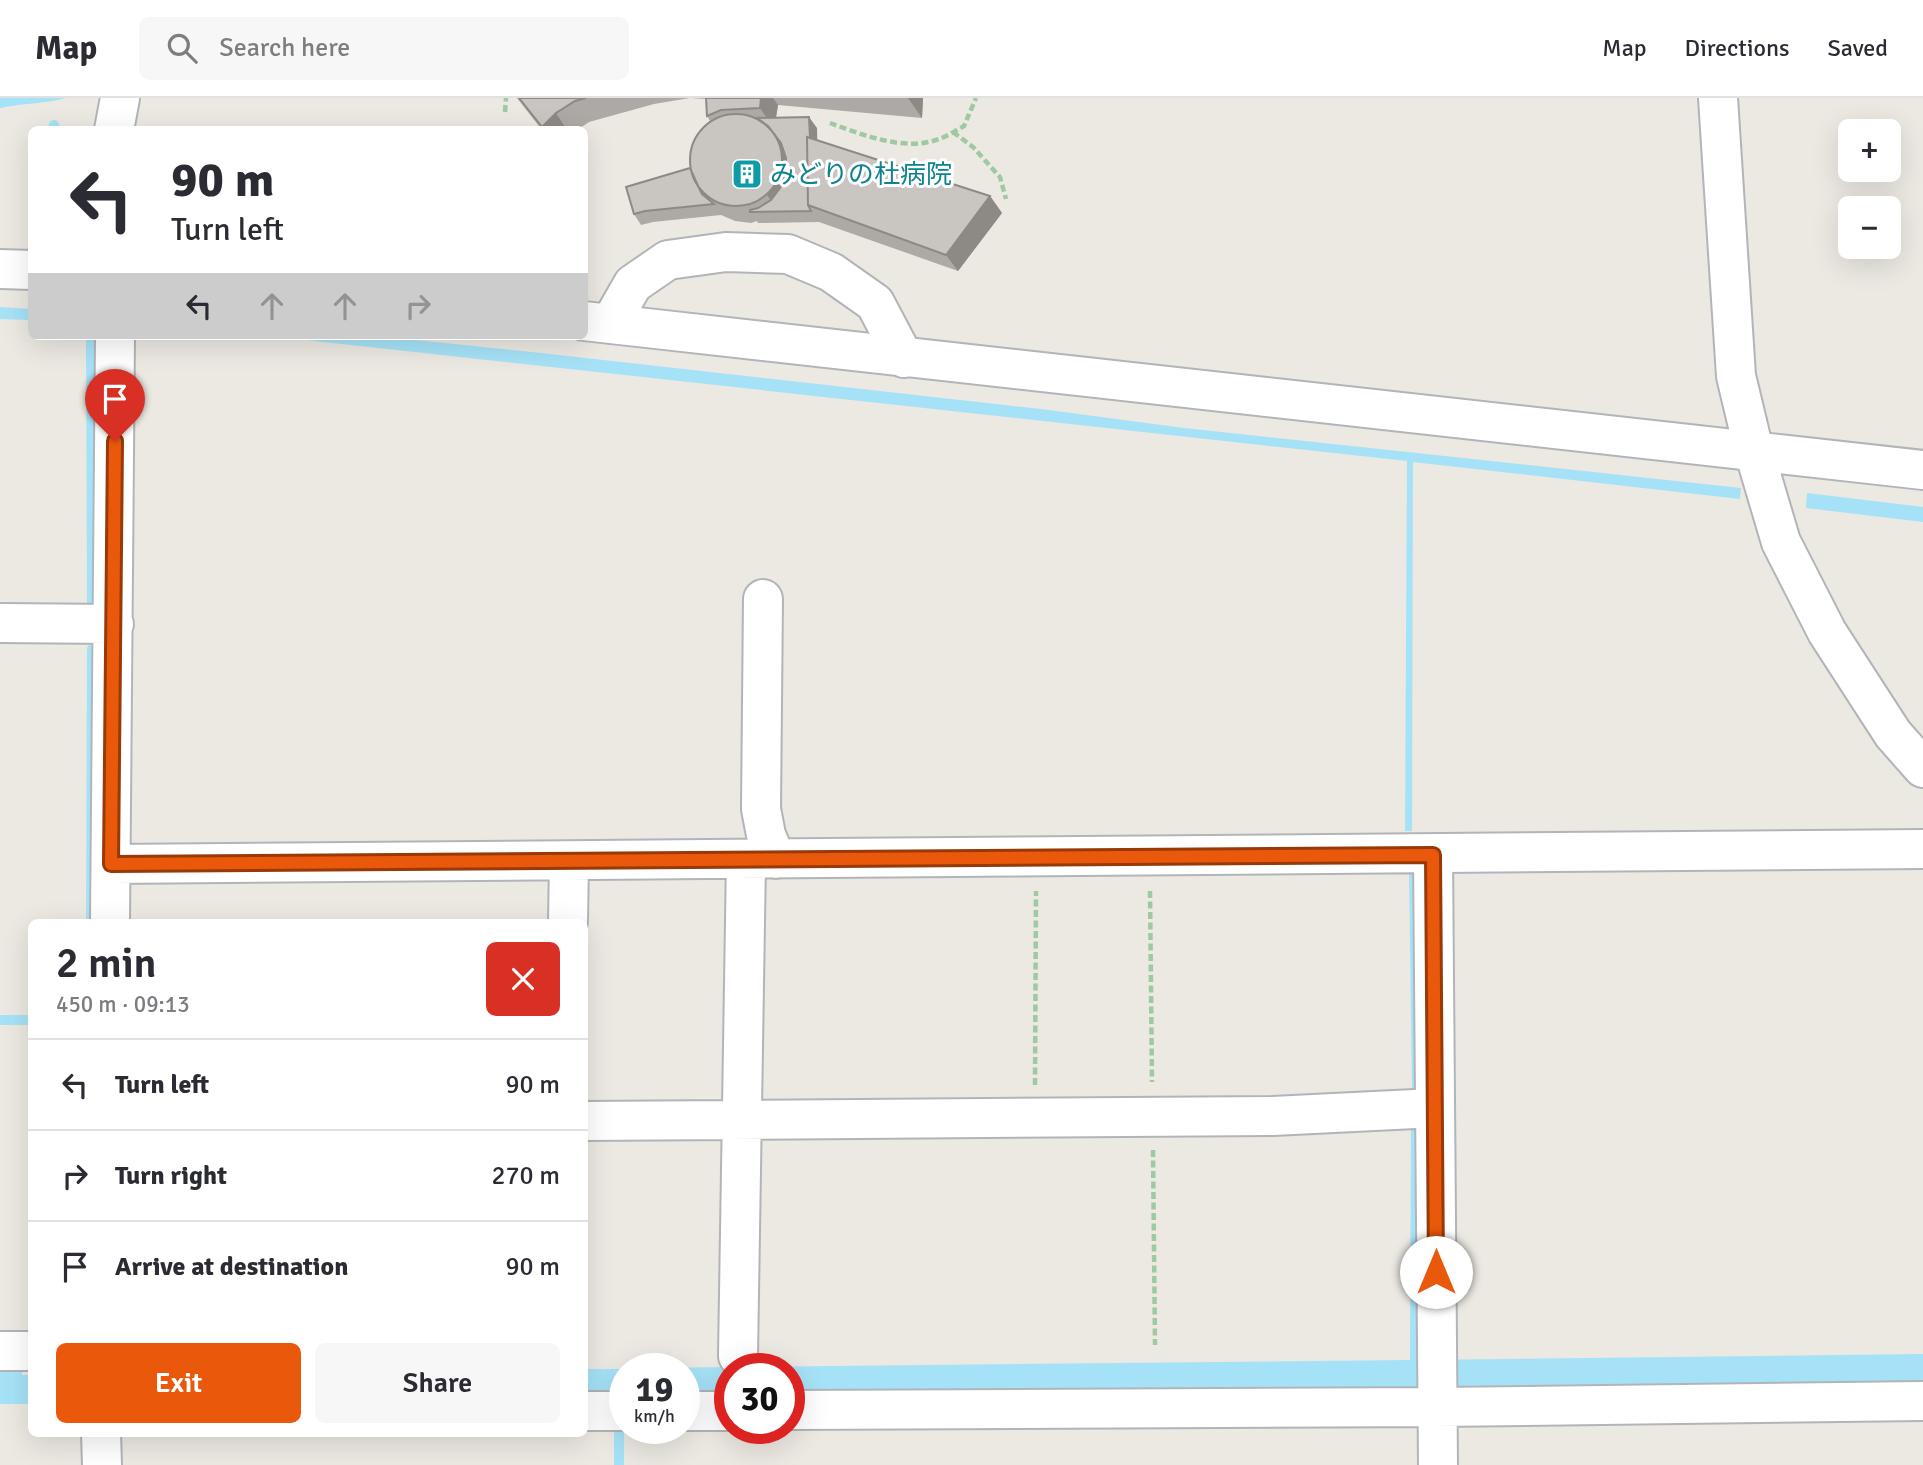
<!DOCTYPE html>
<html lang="en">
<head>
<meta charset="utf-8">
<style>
	:root { --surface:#fff; --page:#f7f7f7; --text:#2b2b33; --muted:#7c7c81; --line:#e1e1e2; --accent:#ea580c }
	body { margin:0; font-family:Signika,"Noto Sans JP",sans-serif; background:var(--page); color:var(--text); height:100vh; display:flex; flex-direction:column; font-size:26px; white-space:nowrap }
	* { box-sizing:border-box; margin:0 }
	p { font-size:23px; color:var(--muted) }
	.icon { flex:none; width:38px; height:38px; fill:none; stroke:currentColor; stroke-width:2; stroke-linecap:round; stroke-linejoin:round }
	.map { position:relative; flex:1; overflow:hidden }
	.drawer { position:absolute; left:28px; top:821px; width:560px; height:518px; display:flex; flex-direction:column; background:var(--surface); border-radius:10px; box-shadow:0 7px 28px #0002 }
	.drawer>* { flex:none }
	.top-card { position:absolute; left:28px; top:28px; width:560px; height:214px; border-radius:10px; box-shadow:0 7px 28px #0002; background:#fff; color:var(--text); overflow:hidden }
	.tools { position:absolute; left:1838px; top:21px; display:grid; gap:14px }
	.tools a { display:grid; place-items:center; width:63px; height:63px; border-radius:10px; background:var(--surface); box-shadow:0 7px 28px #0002; font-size:35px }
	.speed { position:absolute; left:609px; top:1255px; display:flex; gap:14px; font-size:35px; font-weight:700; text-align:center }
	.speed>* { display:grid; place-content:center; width:91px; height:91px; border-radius:50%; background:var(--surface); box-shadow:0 7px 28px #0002; line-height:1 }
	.speed small { font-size:18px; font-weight:400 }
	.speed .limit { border:10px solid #d22; background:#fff; color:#111 }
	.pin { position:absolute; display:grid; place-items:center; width:60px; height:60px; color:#fff; margin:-72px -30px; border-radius:50% 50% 50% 0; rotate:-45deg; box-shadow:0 0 7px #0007 }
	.pin .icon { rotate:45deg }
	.me { position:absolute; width:77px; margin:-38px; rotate:0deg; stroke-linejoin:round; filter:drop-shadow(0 0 5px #0008) }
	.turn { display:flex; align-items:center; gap:24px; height:147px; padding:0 28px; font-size:32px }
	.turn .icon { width:91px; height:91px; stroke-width:2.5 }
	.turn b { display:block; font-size:49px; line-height:60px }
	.lanes { display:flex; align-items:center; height:66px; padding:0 28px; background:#0003; justify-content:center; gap:35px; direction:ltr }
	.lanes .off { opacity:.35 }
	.round { display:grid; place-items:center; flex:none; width:74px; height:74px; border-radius:10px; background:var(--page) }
	.overview { display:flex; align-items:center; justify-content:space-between; height:119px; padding:0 28px }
	h1 { font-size:42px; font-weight:600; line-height:52px }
	.action { display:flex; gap:14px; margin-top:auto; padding:14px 28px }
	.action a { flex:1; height:80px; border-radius:10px; background:var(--accent); color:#fff; font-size:28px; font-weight:600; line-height:80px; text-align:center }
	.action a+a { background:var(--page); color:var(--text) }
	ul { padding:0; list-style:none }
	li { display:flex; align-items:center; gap:21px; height:91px; padding:0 28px; border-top:2px solid var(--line) }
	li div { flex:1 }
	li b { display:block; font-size:26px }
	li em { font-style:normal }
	header { display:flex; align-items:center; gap:42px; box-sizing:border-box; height:98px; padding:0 35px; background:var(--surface); border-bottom:2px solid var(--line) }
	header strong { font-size:33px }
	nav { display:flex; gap:38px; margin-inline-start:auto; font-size:24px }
	.search { width:490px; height:63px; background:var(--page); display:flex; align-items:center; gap:18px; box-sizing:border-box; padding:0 24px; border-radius:10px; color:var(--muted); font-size:26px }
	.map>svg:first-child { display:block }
	.water { fill:#a6e2f7 }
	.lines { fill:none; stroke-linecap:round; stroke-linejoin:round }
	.stream { stroke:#a6e2f7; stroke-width:10 }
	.minor-casing { stroke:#b2b5b8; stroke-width:42 }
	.path { stroke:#9ec9a2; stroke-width:4.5; stroke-dasharray:7 3.5; stroke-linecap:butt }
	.minor { stroke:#fff; stroke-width:38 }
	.wall { fill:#ada9a5 }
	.shaded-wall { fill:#8d8a86 }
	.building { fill:#c9c5c0; stroke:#8d8a86; stroke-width:2 }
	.route-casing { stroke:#983908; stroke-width:18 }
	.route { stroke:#ea580c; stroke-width:12 }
	.labels { text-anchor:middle; stroke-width:6; stroke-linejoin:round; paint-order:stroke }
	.culture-label { font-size:26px; fill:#0d838f; stroke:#fff; text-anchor:start }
</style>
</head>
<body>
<header>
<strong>Map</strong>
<div class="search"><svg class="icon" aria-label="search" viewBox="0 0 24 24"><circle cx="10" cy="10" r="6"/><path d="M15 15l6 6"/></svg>Search here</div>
<nav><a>Map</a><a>Directions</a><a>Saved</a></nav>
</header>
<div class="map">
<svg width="1923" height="1367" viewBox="0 0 1923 1367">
	<rect width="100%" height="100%" fill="#ece8e2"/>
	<path class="water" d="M0,0H66C44,6 22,5 0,10Z
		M0,209L31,211V222L0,221Z
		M269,238H377L541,255L1041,311L1184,330L1741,390L1740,401L1413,364L1412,733H1405L1407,363Z
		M1807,395L1923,409V424L1806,410Z
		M1409,775H1416L1420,992H1412Z
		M1418,1027L1420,1262L1923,1256V1285L789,1298V1270H730V1299L684,1300V1270H634L1410,1262L1411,1028Z
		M584,1271H625V1300L585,1301Z
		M22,1273V1277H31V1306H0V1274Z"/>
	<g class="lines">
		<path class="stream" d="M54,27L55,32
			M87,511L92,506L91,238
			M91,824L92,551
			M0,922H32
			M619,1321V1367"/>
		<g class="minor-casing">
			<path id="minor" d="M1718,0L1736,278L1754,353L1781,444L1827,534L1893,636L1923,670
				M114,32L120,0
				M0,171L32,172
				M584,223L1923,372
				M610,226L633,186L668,162L726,154L788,156L831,174L875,205L904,260
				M763,501L761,711L766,737L776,761
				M0,525L114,526
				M1433,757L1438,1367
				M111,766L1923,751
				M110,824L115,238
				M568,824L569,763
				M584,1023L1273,1018L1435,1010
				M0,1253H32
				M738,1258L746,762
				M789,1312L1437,1309L1923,1303
				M584,1313H625
				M684,1313H730
				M101,1335L102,1367"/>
		</g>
		<path class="path" d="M505,14L506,0
			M830,25C863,37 905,54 939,41C948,38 956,32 964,28L976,0
			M953,34L973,49L1000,79L1006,101
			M1150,793L1152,984
			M1035,987L1036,793
			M1153,1052L1155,1247"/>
		<use href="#minor" class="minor"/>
	</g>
	<path class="wall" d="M517,0H923L922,20L778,7L776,20L817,30V42L990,98L1002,115L958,173L819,124L758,125L757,123L751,125L735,123L721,117L653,124L641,127L634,116L690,70L710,23L707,18L706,1L690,0L654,6L589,24L577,32H542Z"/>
	<path class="shaded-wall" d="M761,0H773L778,7L774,31L760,10Z
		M908,0H923L922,20Z
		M556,15L567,32H544L542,29Z
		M809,19L817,30L819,111L811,109Z
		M777,40L789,56L778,113L767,97Z
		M990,98L1002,115L958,173L946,157Z"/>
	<path class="building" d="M519,0H586L575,3L556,15L542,29Z
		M706,0H761L760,10L721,12L707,18Z
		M690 62a46 46 0 1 1 92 0a46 46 0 1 1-92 0Z
		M809,19L810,40L807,39L808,107L811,113L750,114V112L758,110L771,102L780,90L785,75L786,60L781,45L768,28L757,20Z
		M807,39L990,98L946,157L808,107Z
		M690,70L699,90L702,96L714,106L645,113L634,116L626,89Z"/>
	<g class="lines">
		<g class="route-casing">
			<path id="route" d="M115,343L111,766L1433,757L1436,1174"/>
		</g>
		<use href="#route" class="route"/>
	</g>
	<defs>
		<g id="building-square" transform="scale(1.575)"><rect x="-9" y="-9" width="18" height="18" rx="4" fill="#0f9aa8" stroke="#fff"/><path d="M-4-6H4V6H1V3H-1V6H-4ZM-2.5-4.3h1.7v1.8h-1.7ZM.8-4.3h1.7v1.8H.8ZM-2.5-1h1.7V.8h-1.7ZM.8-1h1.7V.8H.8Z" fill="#fff"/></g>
	</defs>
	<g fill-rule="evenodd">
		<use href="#building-square" x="747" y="76"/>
	</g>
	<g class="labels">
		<g class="culture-label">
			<text x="770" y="85">みどりの杜病院</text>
		</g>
	</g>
</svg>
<div class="tools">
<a>+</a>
<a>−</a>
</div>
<div class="speed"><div>19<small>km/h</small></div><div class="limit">30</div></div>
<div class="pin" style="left:115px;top:343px;background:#d93025"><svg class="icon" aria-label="arrive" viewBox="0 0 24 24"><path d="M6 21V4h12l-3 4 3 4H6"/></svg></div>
<svg class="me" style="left:1436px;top:1174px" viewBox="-20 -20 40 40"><circle r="19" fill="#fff"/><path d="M0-13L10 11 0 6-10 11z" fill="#ea580c"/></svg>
<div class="top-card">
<div class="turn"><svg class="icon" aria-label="left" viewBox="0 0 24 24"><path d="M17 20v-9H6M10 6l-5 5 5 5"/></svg><div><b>90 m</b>Turn left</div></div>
<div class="lanes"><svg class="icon" aria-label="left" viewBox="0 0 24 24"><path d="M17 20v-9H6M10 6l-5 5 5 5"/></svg><svg class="icon off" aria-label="ahead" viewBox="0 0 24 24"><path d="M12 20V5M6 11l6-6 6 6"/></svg><svg class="icon off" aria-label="ahead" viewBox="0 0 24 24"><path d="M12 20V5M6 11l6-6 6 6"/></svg><svg class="icon off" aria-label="right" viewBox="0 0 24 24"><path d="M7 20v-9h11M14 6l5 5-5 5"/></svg></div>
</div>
<section class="drawer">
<div class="overview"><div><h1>2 min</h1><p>450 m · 09:13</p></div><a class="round" style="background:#d93025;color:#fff"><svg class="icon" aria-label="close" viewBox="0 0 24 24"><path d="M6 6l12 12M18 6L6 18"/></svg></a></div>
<ul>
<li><svg class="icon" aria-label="left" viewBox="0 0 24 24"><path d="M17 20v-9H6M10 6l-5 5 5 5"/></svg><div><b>Turn left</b></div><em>90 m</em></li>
<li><svg class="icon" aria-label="right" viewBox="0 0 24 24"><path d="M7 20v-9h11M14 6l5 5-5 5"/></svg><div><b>Turn right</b></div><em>270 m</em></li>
<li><svg class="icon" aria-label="arrive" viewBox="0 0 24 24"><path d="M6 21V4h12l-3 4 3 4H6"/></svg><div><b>Arrive at destination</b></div><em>90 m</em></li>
</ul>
<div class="action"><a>Exit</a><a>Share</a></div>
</section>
</div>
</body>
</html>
